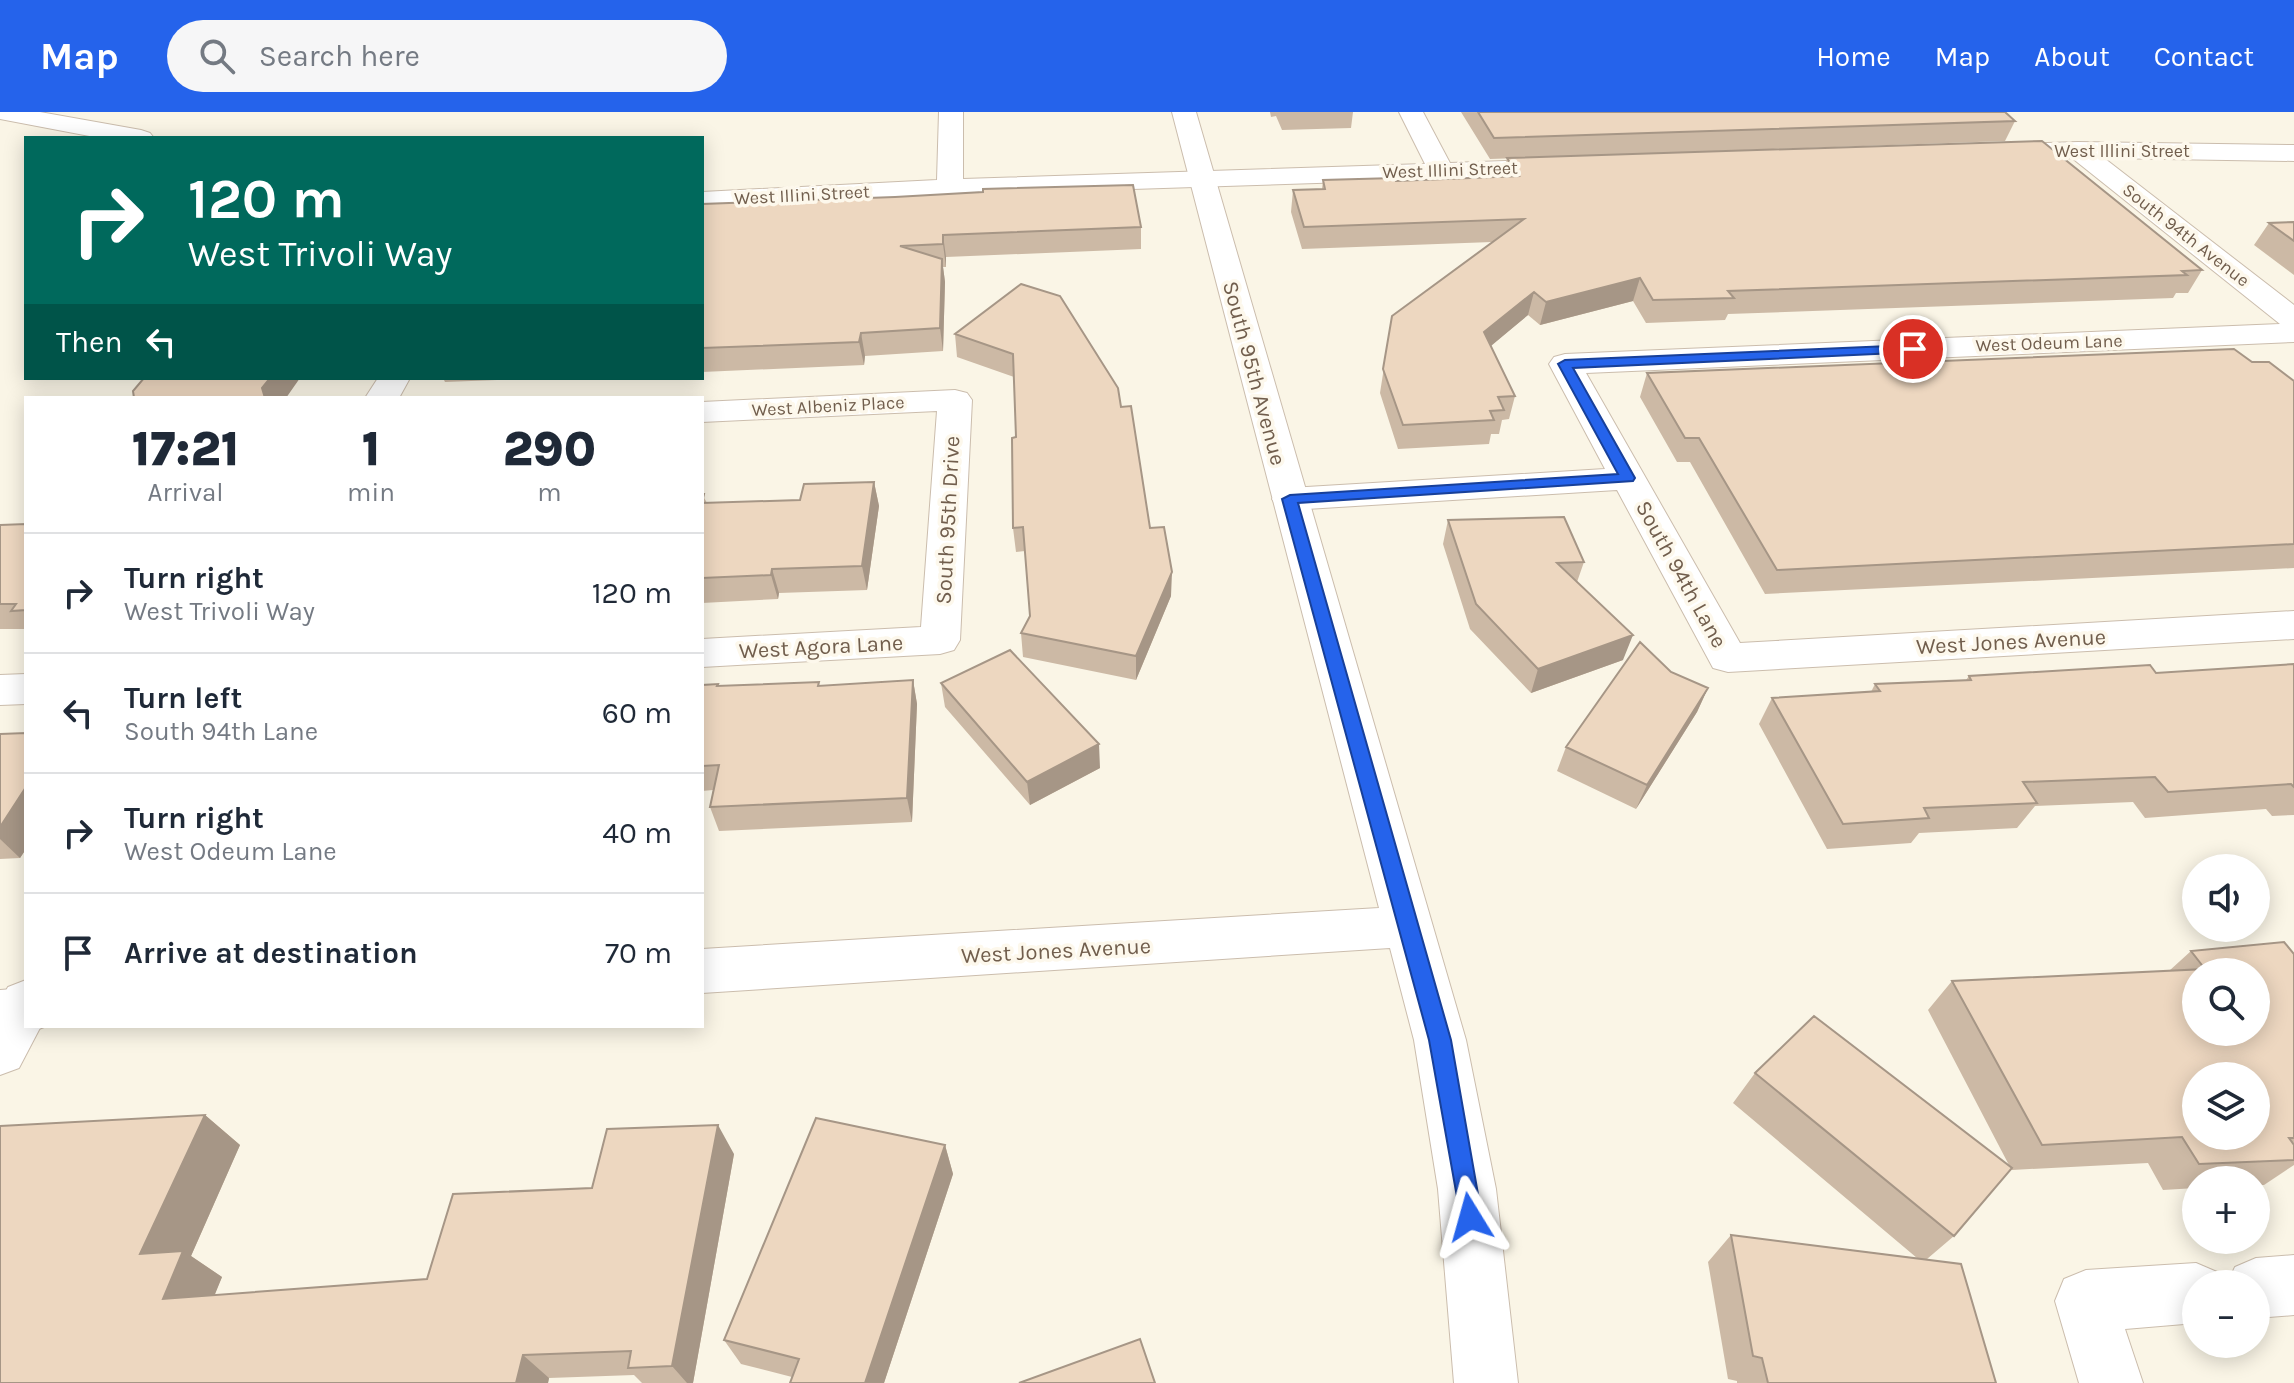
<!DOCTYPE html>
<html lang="en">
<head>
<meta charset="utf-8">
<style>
	:root { --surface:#fff; --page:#f6f6f7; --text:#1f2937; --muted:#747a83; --line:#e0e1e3; --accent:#2563eb }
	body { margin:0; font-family:Karla,sans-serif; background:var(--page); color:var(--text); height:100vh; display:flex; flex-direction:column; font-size:30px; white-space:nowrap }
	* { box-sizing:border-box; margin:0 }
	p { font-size:26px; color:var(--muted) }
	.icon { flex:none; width:44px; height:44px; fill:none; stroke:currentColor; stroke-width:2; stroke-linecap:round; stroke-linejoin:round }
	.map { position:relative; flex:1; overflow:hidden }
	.side { position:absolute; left:24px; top:284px; width:680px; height:632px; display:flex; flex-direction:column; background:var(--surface); border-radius:0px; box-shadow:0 4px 20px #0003 }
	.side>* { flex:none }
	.guide { position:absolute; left:24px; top:24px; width:680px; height:244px; border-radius:0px; box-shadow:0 4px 20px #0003; background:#00695c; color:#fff; overflow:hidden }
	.fabs { position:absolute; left:2182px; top:742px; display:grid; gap:16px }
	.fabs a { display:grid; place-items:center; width:88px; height:88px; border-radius:50%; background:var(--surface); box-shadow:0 4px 20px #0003; font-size:40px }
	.pin { position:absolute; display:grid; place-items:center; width:68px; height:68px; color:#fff; margin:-34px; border:4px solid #fff; border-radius:50%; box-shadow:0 2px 8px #0007 }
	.me { position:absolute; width:88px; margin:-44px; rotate:352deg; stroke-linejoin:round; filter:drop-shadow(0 0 6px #0008) }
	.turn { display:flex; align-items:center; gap:28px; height:168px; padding:0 32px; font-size:36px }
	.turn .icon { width:104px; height:104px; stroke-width:2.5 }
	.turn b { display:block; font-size:56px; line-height:68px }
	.then { display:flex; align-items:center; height:76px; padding:0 32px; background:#0003; gap:16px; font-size:30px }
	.eta { display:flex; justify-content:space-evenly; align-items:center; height:136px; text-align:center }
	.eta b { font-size:48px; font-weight:800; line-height:56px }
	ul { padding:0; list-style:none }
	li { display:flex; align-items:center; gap:24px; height:120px; padding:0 32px; border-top:2px solid var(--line) }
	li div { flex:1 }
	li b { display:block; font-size:30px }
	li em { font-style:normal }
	header { display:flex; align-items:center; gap:48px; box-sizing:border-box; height:112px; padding:0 40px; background:var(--accent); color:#fff }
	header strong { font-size:38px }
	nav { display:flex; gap:44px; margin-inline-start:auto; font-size:28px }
	.search { width:560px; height:72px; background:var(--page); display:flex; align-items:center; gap:20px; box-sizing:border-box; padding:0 28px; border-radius:44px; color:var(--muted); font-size:30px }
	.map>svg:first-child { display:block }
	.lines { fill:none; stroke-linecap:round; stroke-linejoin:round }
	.minor-casing { stroke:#cbbdad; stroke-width:2 }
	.tertiary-casing { stroke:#cbbdad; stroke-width:2 }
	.minor { fill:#fff; fill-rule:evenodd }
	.tertiary { fill:#fff; fill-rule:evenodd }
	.wall { fill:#ccb9a5 }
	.shaded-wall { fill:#a69686 }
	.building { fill:#edd7c0; stroke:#a69686; stroke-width:2; fill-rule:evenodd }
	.route { fill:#2563eb; stroke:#184099; stroke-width:2 }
	.labels { text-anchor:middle; stroke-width:7; stroke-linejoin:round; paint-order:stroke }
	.far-street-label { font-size:18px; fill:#715e4d; stroke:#fdf8ec }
	.street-label { font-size:22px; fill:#715e4d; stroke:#fdf8ec }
</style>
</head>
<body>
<header>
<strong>Map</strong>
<div class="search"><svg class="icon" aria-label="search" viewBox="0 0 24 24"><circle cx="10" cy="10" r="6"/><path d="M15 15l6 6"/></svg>Search here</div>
<nav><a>Home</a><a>Map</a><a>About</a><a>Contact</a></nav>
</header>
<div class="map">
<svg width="2294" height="1271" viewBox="0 0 2294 1271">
	<rect width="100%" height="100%" fill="#faf5e6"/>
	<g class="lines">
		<g class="minor-casing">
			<path id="minor" d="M0,0H40L141,18L150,21L154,26H100L0,7Z
				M939,0H963V67L1425,52L1399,0H1423L1450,51L1564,47L1573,49L1577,55L1573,61L1564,63L950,83L702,96V80L937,68Z
				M2078,30L2294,33V49L2104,46L2294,193V230L1586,261L1740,531L2294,499V527L1728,560L1713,556L1617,378L1290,398L1277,395L1272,387L1277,379L1290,376L1605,357L1549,252L1554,245L1565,242L2280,212L2072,46L1992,49L1983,46L1979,41L1983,36L1992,33Z
				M378,266H410L399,286H365Z
				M955,278L967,281L972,288L960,528L954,538L940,542L702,555V527L921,515L937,299L702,310V290Z
				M26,562V592L0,593V563Z
				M26,868V914H41L19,956L0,963V889L8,875Z
				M2294,1143V1203L2256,1206V1172H2227L2235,1155L2256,1146Z
				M2196,1151L2217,1160L2223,1172H2196V1211L2125,1217L2143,1271H2079L2055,1189L2064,1167L2086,1158Z"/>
		</g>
		<g class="tertiary-casing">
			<path id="tertiary" d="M1172,0H1196L1466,928L1496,1077L1518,1271H1454L1438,1077L1414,928L1390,836L702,881V837L1379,796Z
				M26,876V914L44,915L26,922L0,924V878Z"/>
		</g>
		<use href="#minor" class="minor"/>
		<use href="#tertiary" class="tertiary"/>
	</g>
	<path class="wall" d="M1270,0H1353L1351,16L1282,18L1276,4L1271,5Z
		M1461,0H2005L2015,9L2005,29L1490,47Z
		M1507,46L2202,158L2188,181H2176L2173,186L1728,202L1725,208L1646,211L1633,189L1540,213L1528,203L1490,234L1515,284L1509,307L1502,308L1499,322H1491L1489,332L1398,337L1380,281L1392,204L1492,130L1302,137L1291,100L1293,78L1322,77L1323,68L1396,69L1503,65Z
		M702,92L1141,115V137L946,145V155H943L945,170L943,239L865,244L864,253L702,260Z
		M2294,110V163L2254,133L2269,111Z
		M1021,172L1121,295L1150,416L1171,484L1136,568L1023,545L1021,521L1030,504L1025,439L1016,440L1013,416L1016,325L1014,265L957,245L955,222Z
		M2252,250L2294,269V456L1765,482L1690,350H1677L1640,285L1647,261Z
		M443,266H552L445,270Z
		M874,370L879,394L867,478L779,481L778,487L702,491V382L707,391L800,388Z
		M1448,408L1584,450L1577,470L1623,548L1531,581L1470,517L1443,432Z
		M26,412V517H0V413Z
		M2294,552V703L2272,704L2266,697L2145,706L2133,690L2035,694L2017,716L1919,721L1911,731L1827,737L1759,612L1772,586L1871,580L1875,572L1966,568L1969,564L2156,561Z
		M1671,560L1708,576L1697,600L1636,697L1557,659L1566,635Z
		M913,568L917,592L912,710L719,719L710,695L713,678L702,679V573L718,572V574H820Z
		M941,571L1100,656L1030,693L945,595Z
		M26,621V737L20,746L0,747V622Z
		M2191,839L2294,842V1053L2264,1073H2256V1068H2196V1076L2163,1078L2148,1051L2012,1058L2011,1057L1954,1124L1927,1147L1996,1271H1737V1269L1728,1267L1708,1150L1731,1123L1917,1146L1733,991L1755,961L2010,1055L1928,898L1952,869L2169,859Z
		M205,1003L240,1033L191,1144L222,1165L214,1183L427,1167L592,1076L734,1042L693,1271H642L634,1263L549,1266L548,1271H0Z
		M945,1033L953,1062L884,1271H790L792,1265L741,1252L724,1228Z"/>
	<path class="shaded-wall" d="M943,123L946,145V155L943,132Z
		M942,147L945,170L943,239L940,216Z
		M1640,166L1633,189L1540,213L1546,190Z
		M1534,180L1528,203L1479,244L1484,220Z
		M861,221L865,244L864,253L859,230Z
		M270,266H300L286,286H265L262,276Z
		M874,370L879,394L867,478L862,454Z
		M772,457L779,481L778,487L771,463Z
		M1172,460L1171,484L1136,568V544Z
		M1633,523L1623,548L1531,581L1538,557Z
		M913,568L917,592L912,710L907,686Z
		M1708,576L1697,600L1636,697L1647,673Z
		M1099,632L1100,656L1030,693L1027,670Z
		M26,675V737L20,746L0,727V715Z
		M205,1003L240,1033L191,1144L222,1165L203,1212L163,1187L140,1142Z
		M718,1013L734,1042L693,1271H687L672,1254Z
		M945,1033L953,1062L884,1271H865Z
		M523,1243L549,1266L548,1271H516Z"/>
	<path class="building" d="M1478,0H2005L2015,9L1494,26Z
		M2042,29L2202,158L2182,159L2187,163L1728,179L1734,186L1653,188L1640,166L1546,190L1534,180L1484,220L1515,284L1498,285L1504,298L1490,299L1494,308L1403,313L1383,257L1392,204L1524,107L1304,115L1293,78L1325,77L1323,68L1395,66L1396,69L1519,64L1507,46Z
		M1133,73L1141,115L943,123V132L900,134L942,147L940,216L861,221L859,230L702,236V92L895,85L983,80V77Z
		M2294,110V129L2269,111Z
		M1021,172L1060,184L1118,276L1121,295L1131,294L1150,416L1164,415L1172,460L1136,544L1021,521L1030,504L1023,415L1013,416L1012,326L1016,325L1013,242L955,222Z
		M2234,237L2252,250H2269L2294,269V432L1777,458L1699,326H1685L1647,261Z
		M144,266H270L262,276L265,286H134L133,279Z
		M874,370L862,454L772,457L771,463L702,466V382H704L702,391L800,388L804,372Z
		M1564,405L1584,450L1557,451L1633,523L1538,557L1476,492L1448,408Z
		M26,412V498L11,499L16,492H0V413Z
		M1640,530L1671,560L1708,576L1647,673L1566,635Z
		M1010,538L1099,632L1027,670L941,571Z
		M2294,552V675L2291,672L2168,680L2155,665L2023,670L2037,691L1924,696L1929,706L1843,712L1772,586L1880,579L1875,572L1971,568L1969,564L2150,553L2156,561Z
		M913,568L907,686L710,695L719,653L702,654V573L718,572L717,574L819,570L818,574Z
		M26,621V675L0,715V622Z
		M2284,830L2294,842V1026H2289L2294,1033V1048L2199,1052L2182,1025L2042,1033L1952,869L2205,857L2191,839ZM2196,860H2256V920H2196ZM2196,964H2256V1024H2196Z
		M1814,904L2012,1056L1954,1124L1755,961Z
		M205,1003L140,1142L183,1139L163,1187L427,1167L453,1082L592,1076L607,1017L718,1013L672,1254L628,1256L631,1239L523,1243L516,1271H0V1014Z
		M816,1006L945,1033L865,1271H790L799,1247L724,1228Z
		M1731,1123L1961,1152L1996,1271H1768L1762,1246L1753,1244Z
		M1140,1227L1155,1271H1019Z"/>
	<path class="route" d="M1913,233L1920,237L1918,240L1573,256L1635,366L1633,369L1298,391L1451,928L1482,1105L1479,1113L1470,1117L1462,1113L1429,928L1282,387L1290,383L1618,362L1558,252L1565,248Z"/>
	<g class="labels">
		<g class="far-street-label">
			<text x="2122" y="45">West Illini Street</text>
			<text transform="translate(1450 58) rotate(-2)" y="6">West Illini Street</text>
			<text transform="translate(802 83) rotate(-3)" y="6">West Illini Street</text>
			<text transform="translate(2186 123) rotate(38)" y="6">South 94th Avenue</text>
			<text transform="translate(2049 231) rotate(-2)" y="6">West Odeum Lane</text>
			<text transform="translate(828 294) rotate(-3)" y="6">West Albeniz Place</text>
		</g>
		<g class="street-label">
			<text transform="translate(1255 261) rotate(75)" y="8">South 95th Avenue</text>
			<text transform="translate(947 408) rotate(-87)" y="8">South 95th Drive</text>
			<text transform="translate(1682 462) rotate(61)" y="8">South 94th Lane</text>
			<text transform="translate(2011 529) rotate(-3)" y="8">West Jones Avenue</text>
			<text transform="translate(821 534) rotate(-3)" y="8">West Agora Lane</text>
			<text transform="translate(1056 838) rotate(-3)" y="8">West Jones Avenue</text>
		</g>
	</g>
</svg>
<div class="fabs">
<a><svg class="icon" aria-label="sound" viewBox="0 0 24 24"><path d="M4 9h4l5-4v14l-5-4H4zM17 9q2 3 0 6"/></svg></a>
<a><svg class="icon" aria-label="search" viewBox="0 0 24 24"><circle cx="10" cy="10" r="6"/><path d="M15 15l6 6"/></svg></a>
<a><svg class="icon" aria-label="layers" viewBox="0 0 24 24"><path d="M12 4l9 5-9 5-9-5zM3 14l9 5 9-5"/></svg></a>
<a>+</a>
<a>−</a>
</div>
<div class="pin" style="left:1913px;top:237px;background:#d93025"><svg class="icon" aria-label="arrive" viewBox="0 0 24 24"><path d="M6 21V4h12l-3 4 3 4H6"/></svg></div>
<svg class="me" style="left:1470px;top:1105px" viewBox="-20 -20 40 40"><path d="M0-17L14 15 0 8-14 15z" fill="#2563eb" stroke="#fff" stroke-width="4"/></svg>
<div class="guide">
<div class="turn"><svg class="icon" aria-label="right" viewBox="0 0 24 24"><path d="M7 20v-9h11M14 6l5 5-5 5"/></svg><div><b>120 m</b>West Trivoli Way</div></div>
<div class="then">Then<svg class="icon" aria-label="left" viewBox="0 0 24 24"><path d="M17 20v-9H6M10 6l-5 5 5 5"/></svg></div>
</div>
<section class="side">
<div class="eta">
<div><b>17:21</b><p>Arrival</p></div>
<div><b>1</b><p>min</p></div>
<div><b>290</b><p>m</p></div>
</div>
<ul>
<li><svg class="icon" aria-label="right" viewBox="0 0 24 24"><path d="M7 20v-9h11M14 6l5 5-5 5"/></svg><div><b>Turn right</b><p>West Trivoli Way</p></div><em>120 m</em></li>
<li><svg class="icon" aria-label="left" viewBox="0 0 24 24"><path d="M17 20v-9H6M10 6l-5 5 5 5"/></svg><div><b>Turn left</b><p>South 94th Lane</p></div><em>60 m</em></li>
<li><svg class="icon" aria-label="right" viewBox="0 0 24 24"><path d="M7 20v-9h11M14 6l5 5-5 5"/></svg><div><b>Turn right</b><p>West Odeum Lane</p></div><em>40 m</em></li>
<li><svg class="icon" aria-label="arrive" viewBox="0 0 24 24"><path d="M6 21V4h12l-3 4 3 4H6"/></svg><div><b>Arrive at destination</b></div><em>70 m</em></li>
</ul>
</section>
</div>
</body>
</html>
